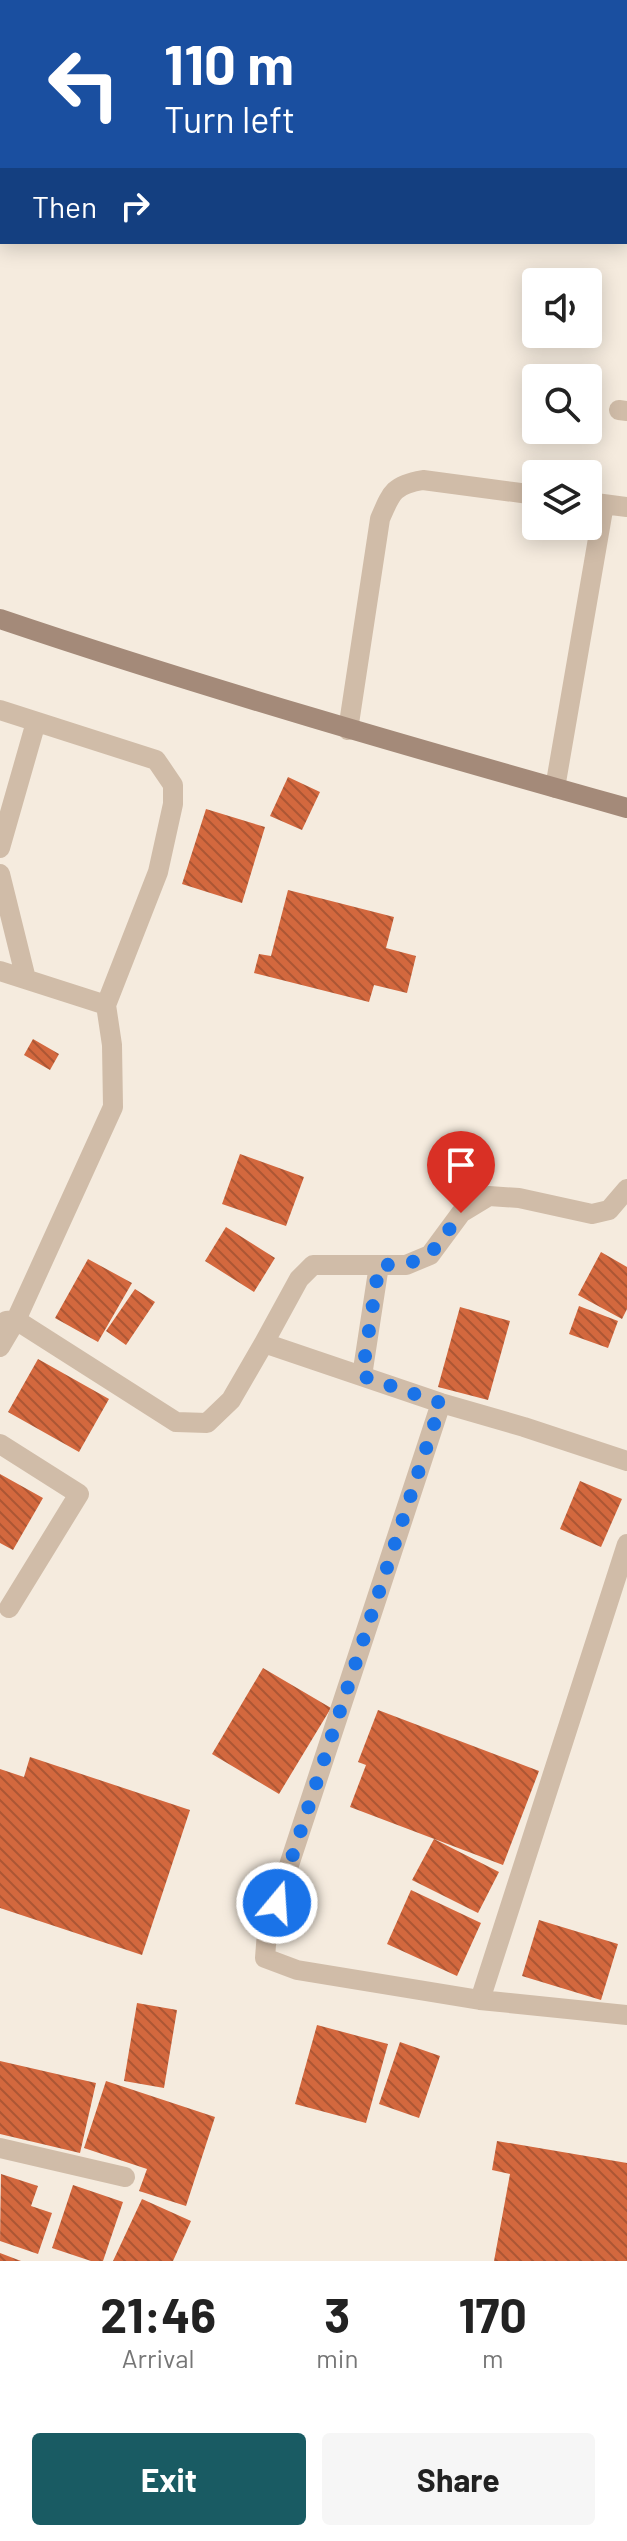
<!DOCTYPE html>
<html lang="en">
<head>
<meta charset="utf-8">
<style>
	:root { --surface:#fff; --page:#f6f6f6; --text:#222; --muted:#767676; --accent:#195b63 }
	body { margin:0; font-family:Barlow,sans-serif; background:var(--page); color:var(--text); height:100vh; display:flex; flex-direction:column; font-size:30px; white-space:nowrap }
	* { box-sizing:border-box; margin:0 }
	p { font-size:26px; color:var(--muted) }
	.icon { flex:none; width:44px; height:44px; fill:none; stroke:currentColor; stroke-width:2; stroke-linecap:round; stroke-linejoin:round }
	.map { position:relative; height:2261px; overflow:hidden }
	.sheet { display:flex; flex-direction:column; background:var(--surface); flex:1 }
	.sheet>* { flex:none }
	.banner { position:absolute; left:0px; top:0px; width:628px; height:244px; box-shadow:0 4px 20px #0003; background:#1a4fa0; color:#fff; overflow:hidden }
	.tools { position:absolute; left:522px; top:268px; display:grid; gap:16px }
	.tools a { display:grid; place-items:center; width:80px; height:80px; border-radius:8px; background:var(--surface); box-shadow:0 4px 20px #0003; font-size:40px }
	.pin { position:absolute; display:grid; place-items:center; width:68px; height:68px; color:#fff; margin:-82px -34px; border-radius:50% 50% 50% 0; rotate:-45deg; box-shadow:0 0 8px #0007 }
	.pin .icon { rotate:45deg }
	.me { position:absolute; width:88px; margin:-44px; rotate:18deg; stroke-linejoin:round; filter:drop-shadow(0 0 6px #0008) }
	.turn { display:flex; align-items:center; gap:28px; height:168px; padding:0 32px; font-size:36px }
	.turn .icon { width:104px; height:104px; stroke-width:2.5 }
	.turn b { display:block; font-size:56px; line-height:68px }
	.then { display:flex; align-items:center; height:76px; padding:0 32px; background:#0003; gap:16px; font-size:30px }
	.eta { display:flex; justify-content:space-evenly; align-items:center; height:136px; text-align:center }
	.eta b { font-size:48px; font-weight:700; line-height:56px }
	.button { display:flex; gap:16px; margin-top:auto; padding:16px 32px }
	.button a { flex:1; height:92px; border-radius:8px; background:var(--accent); color:#fff; font-size:32px; font-weight:700; line-height:92px; text-align:center }
	.button a+a { background:var(--page); color:var(--text) }
	.map>svg:first-child { display:block }
	.building { fill:url(#building-back-hatch) }
	.lines { fill:none; stroke-linecap:round; stroke-linejoin:round }
	.street { stroke:#d0bca8; stroke-width:20 }
	.secondary { stroke:#a48a79; stroke-width:20 }
	.route { stroke:#1a73e8; stroke-width:14; stroke-dasharray:0 25.2 }
</style>
</head>
<body>
<div class="map">
<svg width="627" height="2261" viewBox="0 0 627 2261">
	<defs>
		<pattern id="building-back-hatch" width="6" height="6" patternUnits="userSpaceOnUse" patternTransform="scale(2)"><rect width="6" height="6" fill="#d3683e"/><path d="M-1 5l2 2M0 0l6 6M5-1l2 2" fill="none" stroke="#ac5634"/></pattern>
	</defs>
	<rect width="100%" height="100%" fill="#f5ebde"/>
	<path class="building" d="M288,777L320,792L302,830L270,816Z
		M206,809L265,827L242,903L182,884Z
		M288,890L394,917L386,948L416,956L407,993L374,985L369,1002L254,973L259,954L271,956Z
		M33,1039L59,1054L50,1070L24,1055Z
		M240,1154L304,1177L286,1226L222,1204Z
		M226,1227L275,1258L254,1292L205,1261Z
		M601,1252L627,1267V1309L622,1319L578,1295Z
		M88,1259L132,1283L98,1342L55,1318Z
		M135,1289L155,1302L126,1345L106,1331Z
		M579,1306L618,1321L608,1348L569,1334Z
		M460,1307L510,1321L488,1400L438,1387Z
		M38,1359L109,1399L79,1452L8,1412Z
		M0,1474L43,1498L13,1550L0,1543Z
		M580,1481L622,1499L601,1547L560,1529Z
		M263,1668L331,1708L279,1794L212,1754Z
		M378,1710L539,1771L503,1865L350,1807L366,1765L358,1762Z
		M30,1757L190,1810L142,1955L0,1908V1769L24,1777Z
		M434,1839L499,1872L478,1913L412,1880Z
		M411,1890L481,1923L457,1976L387,1944Z
		M539,1920L618,1944L601,2000L522,1976Z
		M137,2003L177,2010L164,2088L124,2081Z
		M317,2025L388,2044L366,2123L295,2104Z
		M400,2042L440,2056L419,2118L379,2104Z
		M0,2061L96,2083L80,2153L0,2134Z
		M106,2081L215,2117L186,2206L139,2191L147,2169L84,2148Z
		M497,2141L627,2163V2261H494L510,2174L492,2170Z
		M1,2174L38,2186L31,2206L52,2213L38,2254L0,2241Z
		M73,2185L123,2202L103,2261H91L52,2248Z
		M142,2199L191,2221L173,2261H113Z
		M0,2253L21,2261H0Z"/>
	<g class="lines">
		<path class="street" d="M619,410L627,411
			M588,502L627,507
			M0,710L156,760L173,785V804L158,872L106,1005L112,1045L113,1107L16,1320L0,1347
			M348,730L380,519C391,493 393,485 423,480L536,495
			M555,788L604,504
			M0,848L36,722
			M0,874L26,979
			M0,971L106,1005
			M6,1321L16,1320L176,1422L207,1423L231,1400L264,1343L441,1403L524,1427L627,1461
			M264,1343L299,1279L313,1265H406L430,1255L461,1213L489,1196L519,1198L592,1214L609,1210L627,1189
			M362,1376L379,1265
			M441,1403L267,1932L265,1958L297,1970L480,2000L627,2015
			M0,1444L79,1494L9,1608
			M480,2000L627,1544
			M0,2148L125,2177"/>
		<path class="secondary" d="M0,619C207,689 417,749 627,808"/>
	</g>
	<g class="lines">
		<path class="route" d="M277,1903L441,1403L362,1376L379,1265C432,1265 432,1252 461,1213"/>
	</g>
</svg>
<div class="tools">
<a><svg class="icon" aria-label="sound" viewBox="0 0 24 24"><path d="M4 9h4l5-4v14l-5-4H4zM17 9q2 3 0 6"/></svg></a>
<a><svg class="icon" aria-label="search" viewBox="0 0 24 24"><circle cx="10" cy="10" r="6"/><path d="M15 15l6 6"/></svg></a>
<a><svg class="icon" aria-label="layers" viewBox="0 0 24 24"><path d="M12 4l9 5-9 5-9-5zM3 14l9 5 9-5"/></svg></a>
</div>
<div class="pin" style="left:461px;top:1213px;background:#d93025"><svg class="icon" aria-label="arrive" viewBox="0 0 24 24"><path d="M6 21V4h12l-3 4 3 4H6"/></svg></div>
<svg class="me" style="left:277px;top:1903px" viewBox="-20 -20 40 40"><circle r="17" fill="#1a73e8" stroke="#fff" stroke-width="3"/><path d="M0-11L8 9 0 5-8 9z" fill="#fff"/></svg>
<div class="banner">
<div class="turn"><svg class="icon" aria-label="left" viewBox="0 0 24 24"><path d="M17 20v-9H6M10 6l-5 5 5 5"/></svg><div><b>110 m</b>Turn left</div></div>
<div class="then">Then<svg class="icon" aria-label="right" viewBox="0 0 24 24"><path d="M7 20v-9h11M14 6l5 5-5 5"/></svg></div>
</div>
</div>
<section class="sheet">
<div class="eta">
<div><b>21:46</b><p>Arrival</p></div>
<div><b>3</b><p>min</p></div>
<div><b>170</b><p>m</p></div>
</div>
<div class="button"><a>Exit</a><a>Share</a></div>
</section>
</body>
</html>
